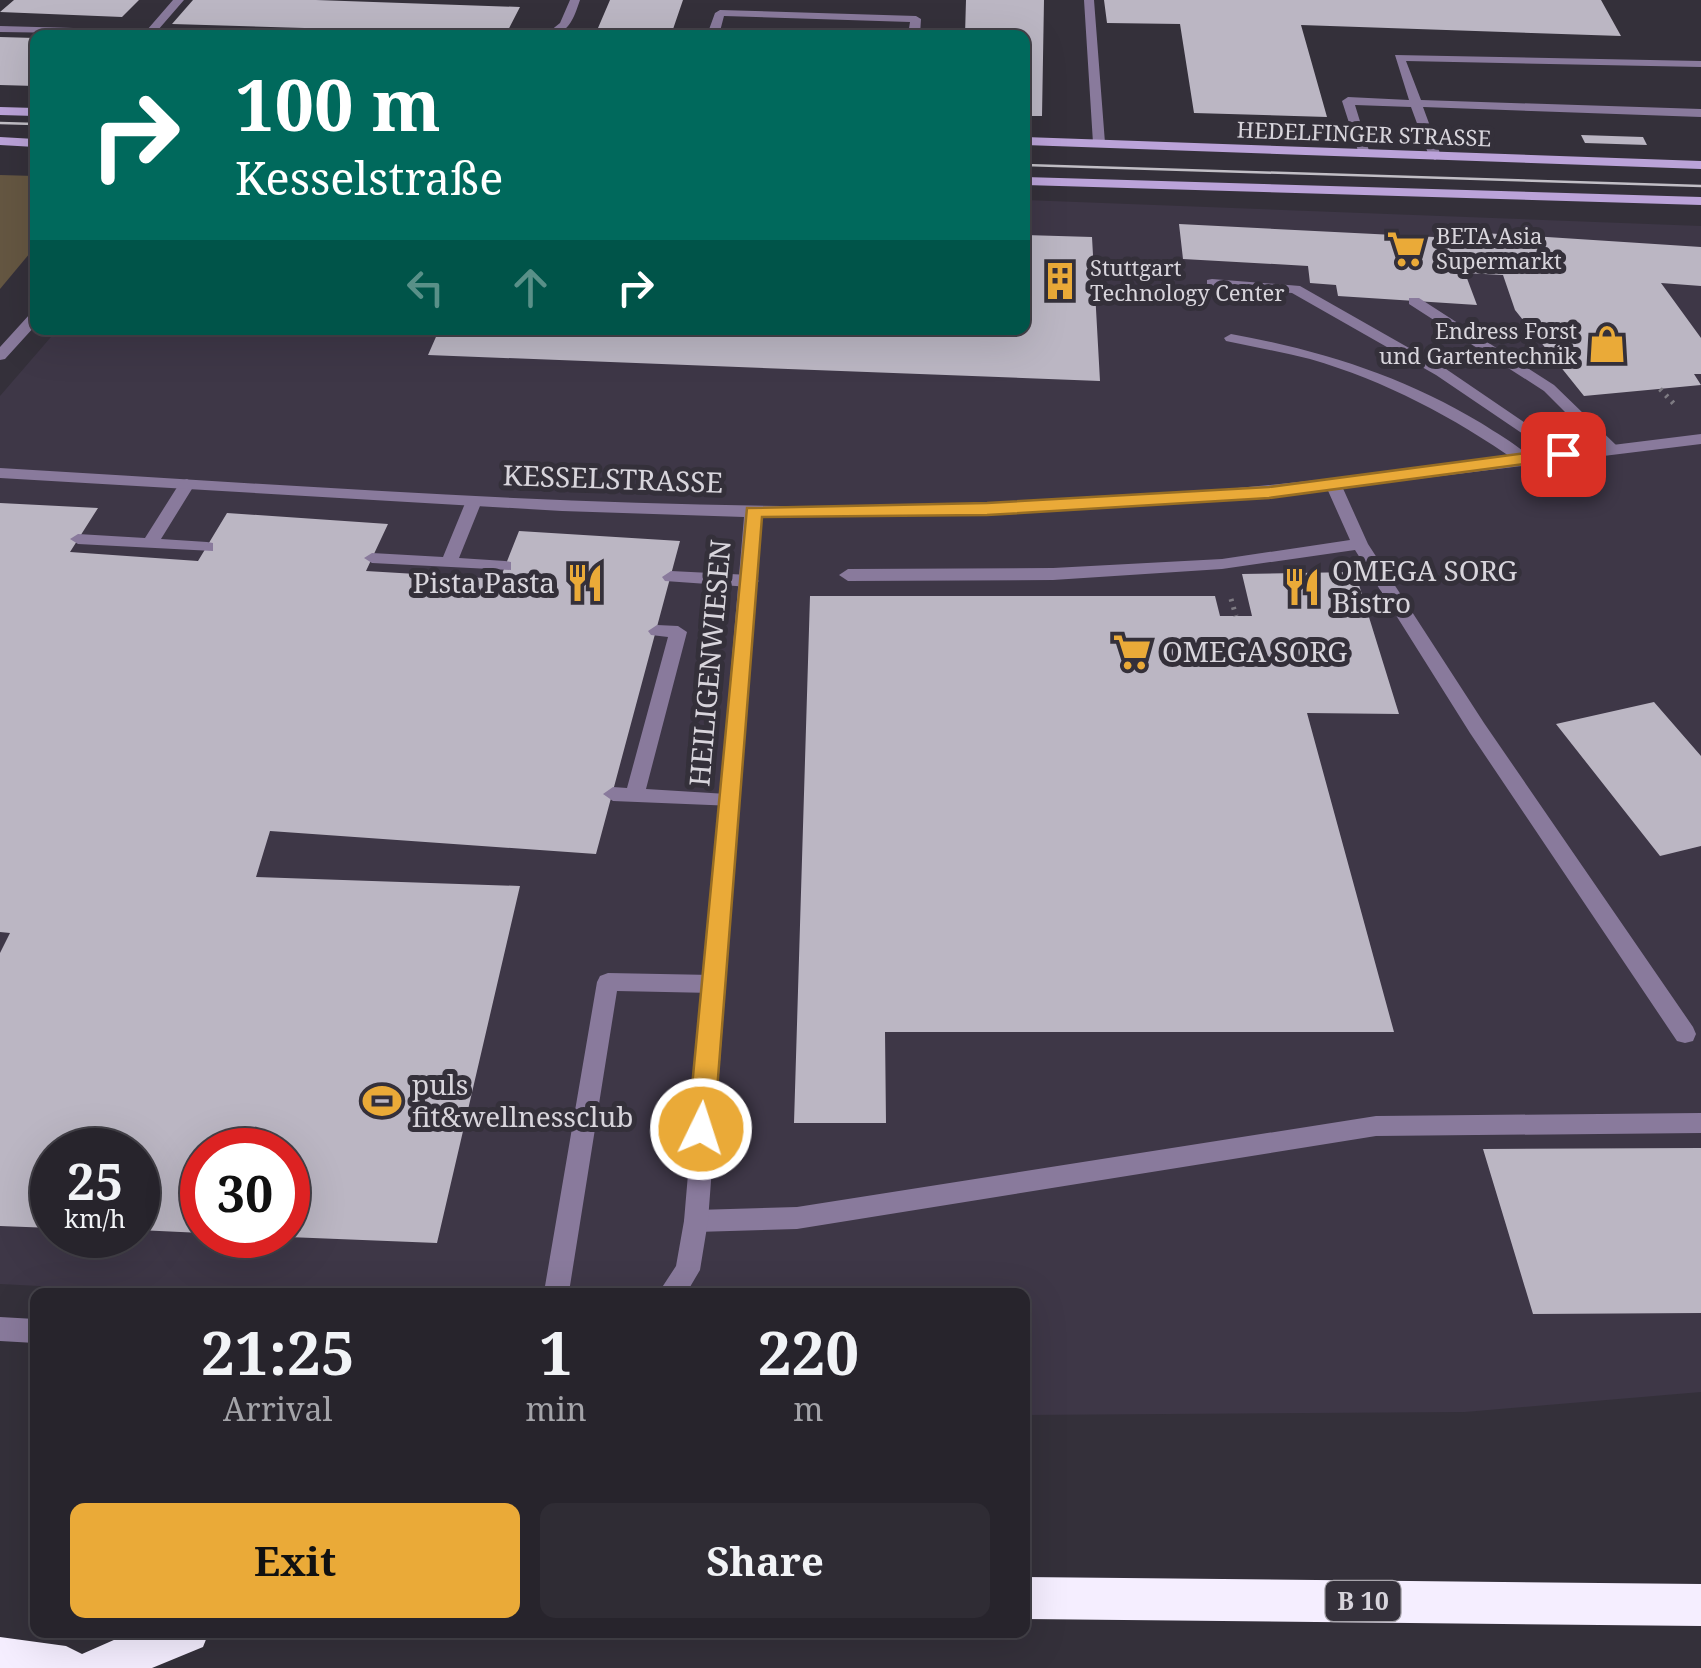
<!DOCTYPE html>
<html lang="en">
<head>
<meta charset="utf-8">
<style>
	:root { --surface:#27242c; --page:#2f2c34; --text:#f1f3f6; --muted:#a4a4a9; --line:#434148; --accent:#eaaa38 }
	body { margin:0; font-family:"Noto Serif",serif; background:var(--page); color:var(--text); height:100vh; display:flex; flex-direction:column; font-size:38px; white-space:nowrap }
	* { box-sizing:border-box; margin:0 }
	p { font-size:32px; color:var(--muted) }
	.icon { flex:none; width:55px; height:55px; fill:none; stroke:currentColor; stroke-width:2; stroke-linecap:round; stroke-linejoin:round }
	.map { position:relative; flex:1; overflow:hidden }
	.details { position:absolute; left:30px; top:1288px; width:1000px; height:350px; display:flex; flex-direction:column; background:var(--surface); border-radius:15px; box-shadow:0 10px 40px #0002,0 0 0 2px var(--line) }
	.details>* { flex:none }
	.guide { position:absolute; left:30px; top:30px; width:1000px; height:305px; border-radius:15px; box-shadow:0 10px 40px #0002,0 0 0 2px var(--line); background:#00695c; color:#fff; overflow:hidden }
	.speed { position:absolute; left:30px; top:1128px; display:flex; gap:20px; font-size:50px; font-weight:700; text-align:center }
	.speed>* { display:grid; place-content:center; width:130px; height:130px; border-radius:50%; background:var(--surface); box-shadow:0 10px 40px #0002,0 0 0 2px var(--line); line-height:1 }
	.speed small { font-size:25px; font-weight:400 }
	.speed .limit { border:15px solid #d22; background:#fff; color:#111 }
	.pin { position:absolute; display:grid; place-items:center; width:85px; height:85px; color:#fff; margin:-42px; border-radius:20px; box-shadow:0 5px 15px #0006 }
	.me { position:absolute; width:110px; margin:-55px; rotate:4deg; stroke-linejoin:round; filter:drop-shadow(0 0 8px #0008) }
	.turn { display:flex; align-items:center; gap:35px; height:210px; padding:0 40px; font-size:45px }
	.turn .icon { width:130px; height:130px; stroke-width:2.5 }
	.turn b { display:block; font-size:70px; line-height:85px }
	.lanes { display:flex; align-items:center; height:95px; padding:0 40px; background:#0003; justify-content:center; gap:50px; direction:ltr }
	.lanes .off { opacity:.35 }
	.eta { display:flex; justify-content:space-evenly; align-items:center; height:170px; text-align:center }
	.eta b { font-size:60px; font-weight:700; line-height:70px }
	.cta { display:flex; gap:20px; margin-top:auto; padding:20px 40px }
	.cta a { flex:1; height:115px; border-radius:15px; background:var(--accent); color:#111; font-size:40px; font-weight:700; line-height:115px; text-align:center }
	.cta a+a { background:var(--page); color:var(--text) }
	.map>svg:first-child { display:block }
	.built { fill:#3e3747; fill-rule:evenodd }
	.green { fill:#655742 }
	.building { fill:#bbb6c3 }
	.lines { fill:none; stroke-linecap:round; stroke-linejoin:round }
	.path { stroke:#7e7b83; stroke-width:5; stroke-dasharray:2.5 6; stroke-linecap:butt }
	.lane { fill:#897a9c; fill-rule:evenodd }
	.street { fill:#897a9c; fill-rule:evenodd }
	.secondary { fill:#bba3d9; fill-rule:evenodd }
	.highway { fill:#f5eeff; fill-rule:evenodd }
	.tram { stroke:#c2bfc6; stroke-width:2.5 }
	.route { fill:#eaaa38; stroke:#986e24; stroke-width:2.5 }
	.labels { text-anchor:middle; stroke-width:10; stroke-linejoin:round; paint-order:stroke }
	.far-street-label { font-size:22px; fill:#d8d5dc; stroke:#34303a }
	.far-poi-label { font-size:22px; fill:#d8d5dc; stroke:#34303a; text-anchor:start }
	.shield { fill:#34303a; stroke:#a7a4ab; stroke-width:2.5 }
	.shield-label { font-size:25px; font-weight:bold; fill:#d8d5dc }
	.street-label { font-size:28px; fill:#d8d5dc; stroke:#34303a }
	.poi-label { font-size:28px; fill:#d8d5dc; stroke:#34303a; text-anchor:start }
</style>
</head>
<body>
<div class="map">
<svg width="1701" height="1668" viewBox="0 0 1701 1668">
	<rect width="100%" height="100%" fill="#34303a"/>
	<path class="built" d="M1025,200L1701,226V1392L1465,1412L1025,1415V1292H155L0,1284V396L57,330H1025ZM52,1150H138V1235H52ZM202,1150H288V1235H202Z"/>
	<path class="green" d="M0,175L35,176V247L0,289Z"/>
	<path class="building" d="M14,0H139L122,17L0,12Z
		M193,0H316L520,7L506,34L172,24Z
		M610,0H683L671,35H595Z
		M966,0H1044L1042,116H1025V35H965Z
		M1104,0H1601L1621,36L1301,25L1327,117L1194,113L1180,24L1107,23Z
		M0,37L35,38V86L0,85Z
		M1581,135L1643,137L1647,145L1585,143Z
		M1179,224L1454,238L1453,231L1701,247V286L1661,283L1701,338V374H1694L1701,385L1584,396L1515,310L1503,275L1465,273L1477,305L1338,296L1336,285L1310,283L1308,266L1183,259Z
		M1025,235L1092,237L1100,381L428,355L439,330H1025Z
		M0,503L98,508L70,552L198,561L227,513L388,524L366,571L500,579L519,531L680,541L596,854L270,831L256,877L520,886L437,1243L288,1237V1150H202V1233L138,1230V1150H52V1228L0,1226V953L10,933L0,932Z
		M1355,572L1399,714L1307,713L1394,1032H885L886,1123H794L810,596H1215L1220,616H1252L1242,574Z
		M1654,702L1701,756V846L1660,856L1556,724Z
		M1701,1148V1313L1533,1314L1483,1149Z"/>
	<g class="lines">
		<path class="path" d="M1660,389L1676,406
			M1231,599L1236,616"/>
		<path class="lane" d="M173,0H184L158,30L199,32L205,35L0,32V26L147,30Z
			M570,0H580C573,20 569,35 545,35L560,23Z
			M1084,0H1094L1105,143L1099,147L1093,143Z
			M720,10L916,16L921,19L920,35H908L910,22L724,16L719,35H707L715,13Z
			M1395,55L1701,61V67L1406,61L1421,100L1701,109V117L1423,107L1441,156L1435,160L1429,156L1411,107L1355,105L1370,154L1360,157L1342,101L1348,97L1409,100Z
			M1212,279L1300,286L1446,369L1571,454L1569,457H1557L1436,375L1292,293L1207,286V280Z
			M1409,298H1419L1554,385L1616,445V451H1604L1544,391L1409,304Z
			M1231,334C1320,350 1403,376 1481,423C1498,434 1518,445 1532,459L1524,464L1518,462C1453,417 1386,381 1310,359C1282,352 1254,347 1226,341L1224,338Z
			M187,479L195,484L161,539L207,542L213,543V551L78,544L70,539L78,534L145,538L181,481Z
			M1333,479L1341,484L1368,544L1484,723L1693,1027L1696,1034L1693,1041L1685,1043L1677,1041L1470,733L1355,550L1222,569L1053,580L848,581L839,575L848,569L1053,568L1222,559L1350,540L1325,484Z
			M474,496L482,501L459,558L505,561L511,562V570L372,563L364,558L372,553L443,557L466,501Z
			M671,571L750,575L759,581L750,587L665,581L662,577Z
			M657,625L678,626L687,632L646,789L727,794L734,796L737,801L734,806L613,801L603,794L613,787L627,788L668,637L651,635L648,631Z
			M608,973L713,975L721,978L724,984L721,990L713,993L617,991L569,1292H544L597,982L600,976Z
			M1701,1113V1133L1376,1136L797,1229L696,1232L687,1229L684,1221L687,1213L696,1210L797,1207L1376,1116Z"/>
		<path class="street" d="M35,313V326L5,359L0,360V347L30,314Z
			M1701,434V444L1269,497L987,514L761,517L708,1221L700,1270L687,1292H659L676,1266L684,1221L744,517L562,511L0,478V468C328,487 656,514 985,504C1225,497 1463,463 1701,434Z
			M0,1317L35,1319V1343L0,1341Z"/>
		<path class="secondary" d="M0,107L35,108V116L0,115Z
			M0,137L35,139V147L0,145Z
			M1025,137L1701,161V169L1025,145Z
			M1025,177L1701,197V205L1025,185Z"/>
		<path class="highway" d="M1025,1577L1701,1584V1626L1025,1619Z
			M132,1632H209L203,1647L152,1668H0V1637L66,1646L82,1654Z"/>
		<path class="tram" d="M0,123L35,124
			M1025,165L1701,186"/>
	</g>
	<path class="route" d="M1563,448L1569,450V458L1269,498L987,515L762,517L714,1129L710,1137H692L688,1129L747,508L987,503L1269,487Z"/>
	<defs>
		<g id="supermarket-bare" transform="scale(3)"><path d="M-6-5.5h2.5l.6 2H6L4.5 2H-2.5L-4.4-4H-6ZM-1.5 3.2a1.3 1.3 0 1 0 .1 0ZM3 3.2a1.3 1.3 0 1 0 .1 0Z" fill="#eaaa38" stroke="#34303a" stroke-width="2.5" paint-order="stroke"/></g>
		<g id="building-bare" transform="scale(3)"><path d="M-4-6H4V6H1V3H-1V6H-4ZM-2.5-4.3h1.7v1.8h-1.7ZM.8-4.3h1.7v1.8H.8ZM-2.5-1h1.7V.8h-1.7ZM.8-1h1.7V.8H.8Z" fill="#eaaa38" stroke="#34303a" stroke-width="2.5" paint-order="stroke"/></g>
		<g id="shop-bare" transform="scale(3)"><path d="M-5-2.5h2.3a2.7 3.5 0 0 1 5.4 0H5L5.5 6h-11ZM-1.5-2.5h3a1.5 2.3 0 0 0-3 0Z" fill="#eaaa38" stroke="#34303a" stroke-width="2.5" paint-order="stroke"/></g>
		<g id="restaurant-bare" transform="scale(3)"><path d="M-5-6h1v4h1v-4h1v4h1v-4h1v5L-1.5 .5V6h-2V.5L-5-1ZM5-6V6H3V1.5H1.5Q1.5-4 5-6Z" fill="#eaaa38" stroke="#34303a" stroke-width="2.5" paint-order="stroke"/></g>
		<g id="stadium-bare" transform="scale(3)"><path d="M0-5a6.5 5 0 1 0 0 10a6.5 5 0 1 0 0-10ZM-3.5-1.8h7v3.6h-7Z" fill="#eaaa38" stroke="#34303a" stroke-width="2.5" paint-order="stroke"/></g>
	</defs>
	<g fill-rule="evenodd">
		<use href="#supermarket-bare" x="1406" y="249"/>
		<use href="#building-bare" x="1060" y="281"/>
		<use href="#shop-bare" x="1607" y="344"/>
		<use href="#restaurant-bare" x="585" y="583"/>
		<use href="#restaurant-bare" x="1302" y="587"/>
		<use href="#supermarket-bare" x="1132" y="652"/>
		<use href="#stadium-bare" x="382" y="1101"/>
	</g>
	<g class="labels">
		<g class="far-street-label">
			<text transform="translate(1364 134) rotate(2)" y="8">HEDELFINGER STRASSE</text>
		</g>
		<g class="far-poi-label">
			<text x="1436" y="244">BETA Asia<tspan x="1436" dy="25">Supermarkt</tspan></text>
			<text x="1090" y="276">Stuttgart<tspan x="1090" dy="25">Technology Center</tspan></text>
			<text x="1577" y="339" text-anchor="end">Endress Forst<tspan x="1577" dy="25">und Gartentechnik</tspan></text>
		</g>
		<rect class="shield" x="1325.5" y="1581" width="75" height="40" rx="8"/>
		<g class="shield-label">
			<text x="1363" y="1610">B 10</text>
		</g>
		<g class="street-label">
			<text transform="translate(613 479) rotate(2)" y="10">KESSELSTRASSE</text>
			<text transform="translate(710 663) rotate(-85)" y="10">HEILIGENWIESEN</text>
		</g>
		<g class="poi-label">
			<text x="1332" y="581">OMEGA SORG<tspan x="1332" dy="32">Bistro</tspan></text>
			<text x="555" y="593" text-anchor="end">Pista Pasta</text>
			<text x="1162" y="662">OMEGA SORG</text>
			<text x="412" y="1095">puls<tspan x="412" dy="32">fit&amp;wellnessclub</tspan></text>
		</g>
	</g>
</svg>
<div class="speed"><div>25<small>km/h</small></div><div class="limit">30</div></div>
<div class="pin" style="left:1563px;top:454px;background:#d93025"><svg class="icon" aria-label="arrive" viewBox="0 0 24 24"><path d="M6 21V4h12l-3 4 3 4H6"/></svg></div>
<svg class="me" style="left:701px;top:1129px" viewBox="-20 -20 40 40"><circle r="17" fill="#eaaa38" stroke="#fff" stroke-width="3"/><path d="M0-11L8 9 0 5-8 9z" fill="#fff"/></svg>
<div class="guide">
<div class="turn"><svg class="icon" aria-label="right" viewBox="0 0 24 24"><path d="M7 20v-9h11M14 6l5 5-5 5"/></svg><div><b>100 m</b>Kesselstraße</div></div>
<div class="lanes"><svg class="icon off" aria-label="left" viewBox="0 0 24 24"><path d="M17 20v-9H6M10 6l-5 5 5 5"/></svg><svg class="icon off" aria-label="ahead" viewBox="0 0 24 24"><path d="M12 20V5M6 11l6-6 6 6"/></svg><svg class="icon" aria-label="right" viewBox="0 0 24 24"><path d="M7 20v-9h11M14 6l5 5-5 5"/></svg></div>
</div>
<section class="details">
<div class="eta">
<div><b>21:25</b><p>Arrival</p></div>
<div><b>1</b><p>min</p></div>
<div><b>220</b><p>m</p></div>
</div>
<div class="cta"><a>Exit</a><a>Share</a></div>
</section>
</div>
</body>
</html>
